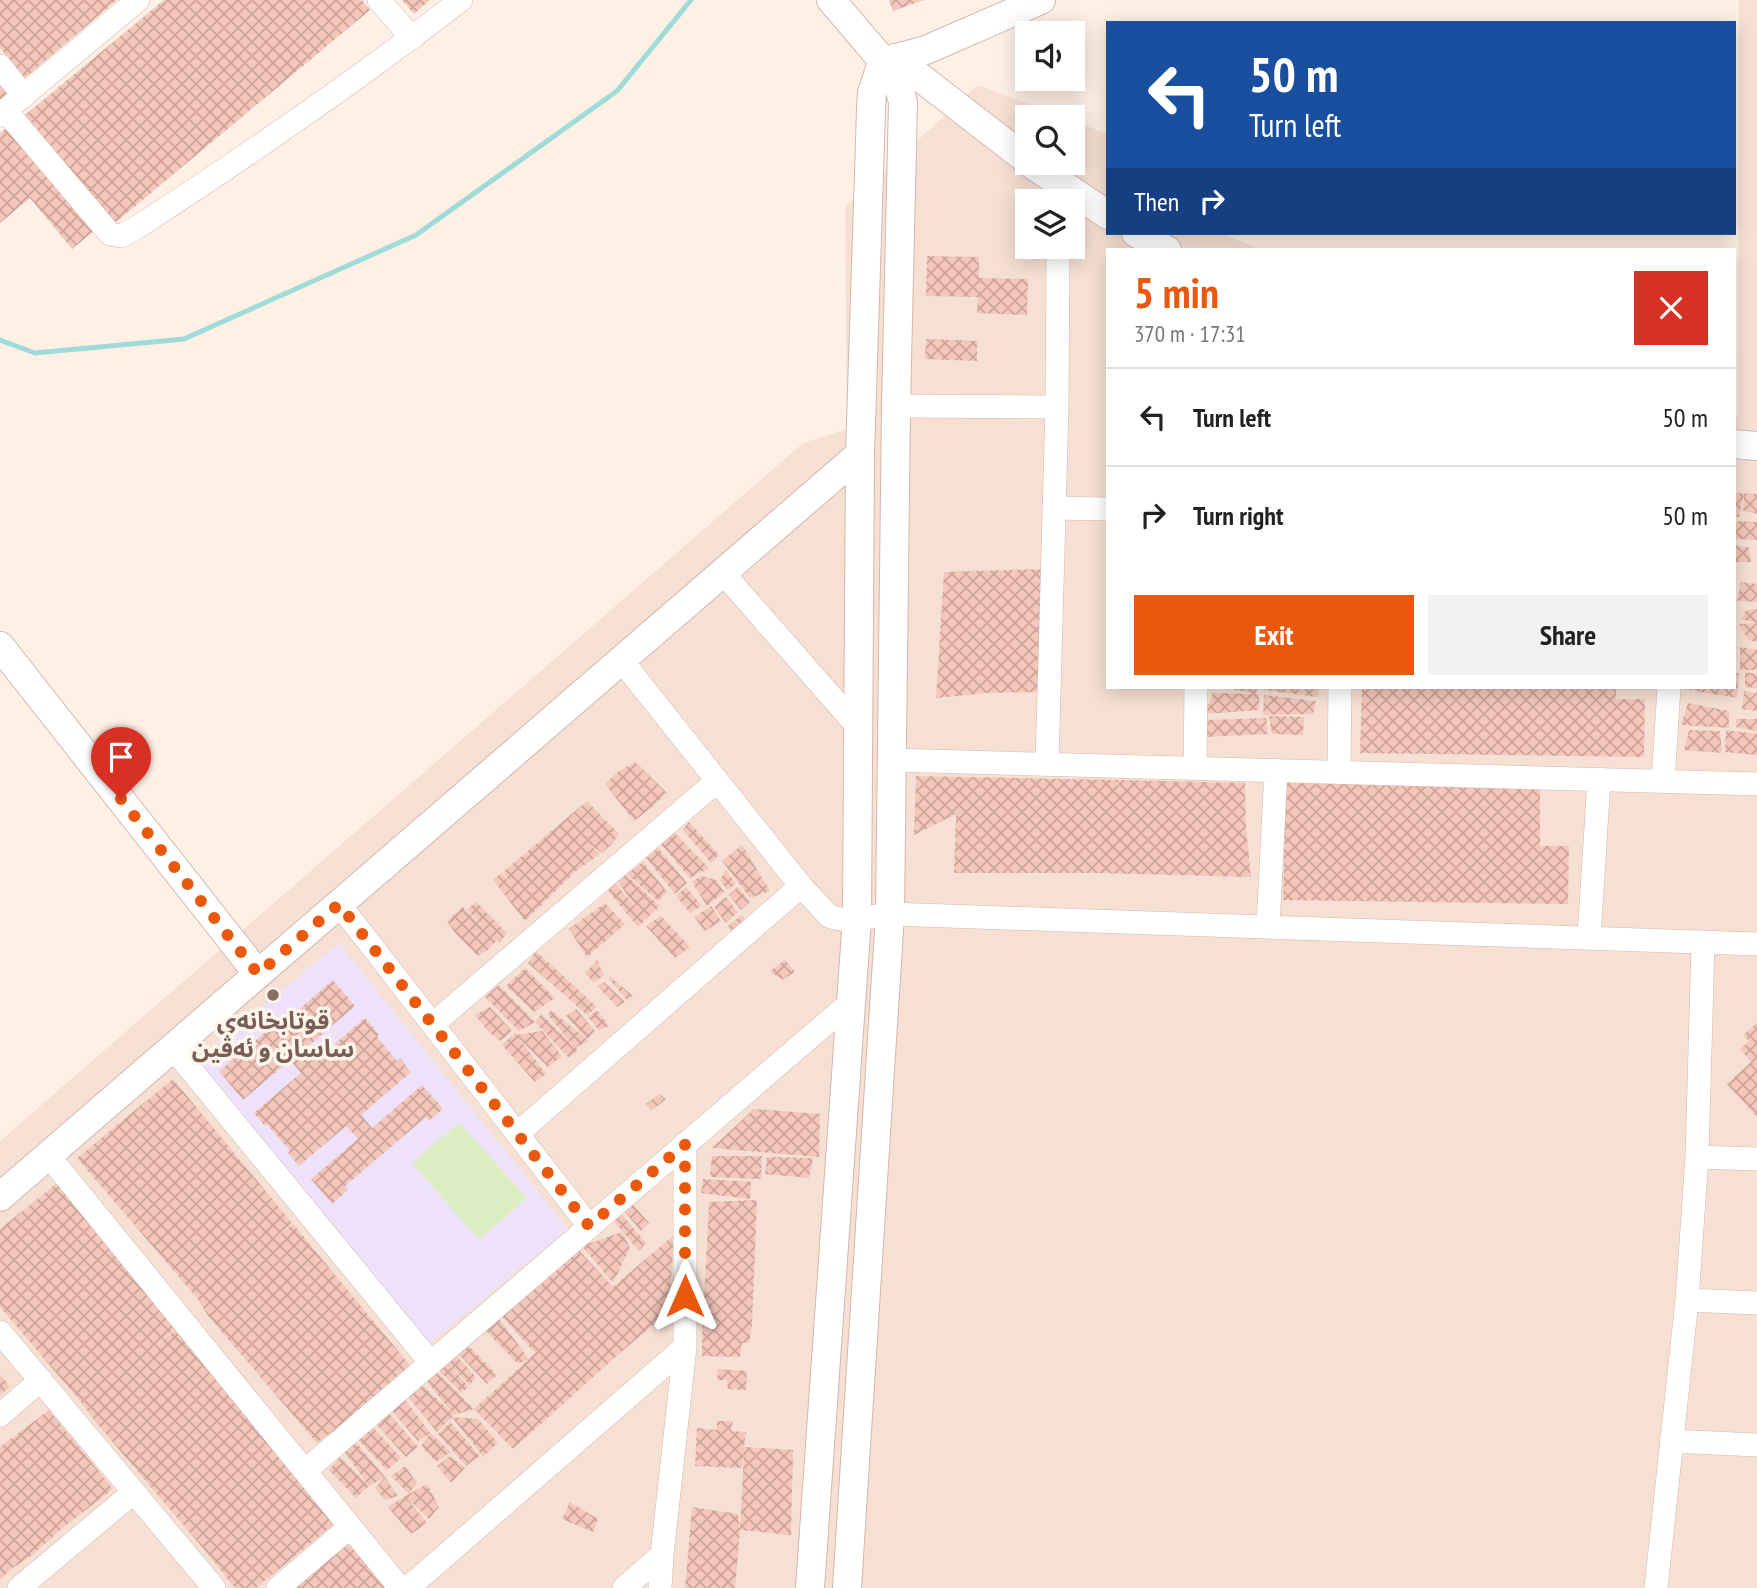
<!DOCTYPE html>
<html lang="en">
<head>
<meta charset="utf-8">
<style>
	:root { --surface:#fff; --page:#f2f2f2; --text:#222; --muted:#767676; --line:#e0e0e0; --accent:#ea580c }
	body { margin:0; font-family:"PT Sans Narrow","Noto Sans Arabic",sans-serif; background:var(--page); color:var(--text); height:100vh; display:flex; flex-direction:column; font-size:26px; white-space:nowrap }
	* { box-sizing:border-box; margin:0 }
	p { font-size:23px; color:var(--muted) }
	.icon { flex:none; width:38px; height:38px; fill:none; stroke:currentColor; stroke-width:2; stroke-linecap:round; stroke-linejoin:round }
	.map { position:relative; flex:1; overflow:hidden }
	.panel { position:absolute; left:1106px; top:248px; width:630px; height:441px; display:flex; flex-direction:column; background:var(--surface); border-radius:0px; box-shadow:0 4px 18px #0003 }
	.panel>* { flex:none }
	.hud { position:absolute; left:1106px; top:21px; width:630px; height:214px; border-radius:0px; box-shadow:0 4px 18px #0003; background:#1a4fa0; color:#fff; overflow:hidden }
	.controls { position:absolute; left:1015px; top:21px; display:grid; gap:14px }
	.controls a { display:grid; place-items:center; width:70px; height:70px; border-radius:0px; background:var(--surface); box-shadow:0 4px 18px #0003; font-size:35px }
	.pin { position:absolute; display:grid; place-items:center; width:60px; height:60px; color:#fff; margin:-72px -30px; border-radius:50% 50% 50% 0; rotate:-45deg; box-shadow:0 0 7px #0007 }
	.pin .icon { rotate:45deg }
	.me { position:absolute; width:77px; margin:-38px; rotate:0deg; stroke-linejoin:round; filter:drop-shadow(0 0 5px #0008) }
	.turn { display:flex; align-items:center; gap:24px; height:147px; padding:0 28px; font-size:32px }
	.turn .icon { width:91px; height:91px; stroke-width:2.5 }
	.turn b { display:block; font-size:49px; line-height:60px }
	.then { display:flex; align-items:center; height:66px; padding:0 28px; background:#0003; gap:14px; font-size:26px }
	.round { display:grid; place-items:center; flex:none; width:74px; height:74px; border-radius:0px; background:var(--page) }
	.headline { display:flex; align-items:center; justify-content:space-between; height:119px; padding:0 28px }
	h1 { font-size:42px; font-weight:800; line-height:52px; color:var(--accent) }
	.action { display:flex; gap:14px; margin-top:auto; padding:14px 28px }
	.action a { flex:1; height:80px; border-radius:0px; background:var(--accent); color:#fff; font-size:28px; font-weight:800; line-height:80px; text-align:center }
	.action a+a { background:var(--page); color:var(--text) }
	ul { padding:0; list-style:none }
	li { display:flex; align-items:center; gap:21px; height:98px; padding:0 28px; border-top:2px solid var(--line) }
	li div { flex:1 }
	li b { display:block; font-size:26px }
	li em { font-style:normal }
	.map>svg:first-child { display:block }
	.residential { fill:#f6e0d3; fill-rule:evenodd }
	.education { fill:#ede2fa }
	.garden { fill:#dcedc2 }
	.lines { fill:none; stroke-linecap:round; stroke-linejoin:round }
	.stream { stroke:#9edbd9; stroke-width:5 }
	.building { fill:url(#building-cross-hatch) }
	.minor-casing { stroke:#d3b7ad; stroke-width:24 }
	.tertiary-casing { stroke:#d3b7ad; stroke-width:30 }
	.minor { stroke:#fff; stroke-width:23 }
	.tertiary { stroke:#fff; stroke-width:28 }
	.route { stroke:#ea580c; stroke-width:12; stroke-dasharray:0 21.6 }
	.education-dot { fill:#8d6e63; stroke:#fff5ed; stroke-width:2.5 }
	.labels { text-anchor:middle; stroke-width:7; stroke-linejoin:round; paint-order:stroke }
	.education-label { font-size:24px; font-weight:bold; fill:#785e54; stroke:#fff5ed }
</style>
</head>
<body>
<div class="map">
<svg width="1757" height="1588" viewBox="0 0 1757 1588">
	<defs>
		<pattern id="building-cross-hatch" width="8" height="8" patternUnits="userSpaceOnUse" patternTransform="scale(1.75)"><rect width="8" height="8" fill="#f5c7bb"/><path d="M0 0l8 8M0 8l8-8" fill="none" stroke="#cba49a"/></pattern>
	</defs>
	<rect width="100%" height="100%" fill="#fef0e5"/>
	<path class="residential" d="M1739,0H1757V1588H0V1141L803,443L847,429L845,207L978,85L1063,117H1027V163H1073V121L1108,134V233H1226L1228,236L1262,250H1108V688H1734V416L1738,415ZM1027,201H1073V247H1027Z"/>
	<path class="education" d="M339,943L568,1229L424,1348L193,1064Z"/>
	<path class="garden" d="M459,1123L527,1198L479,1240L412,1163Z"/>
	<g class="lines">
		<path class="stream" d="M0,340L35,353L184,339L416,235L617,91L691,0"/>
	</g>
	<path class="building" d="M0,0H117L25,78L0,48Z
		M164,0H362L370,10L115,223L25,115Z
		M402,0H430L414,14Z
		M889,0H924L893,11Z
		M0,78L12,92L0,102Z
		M8,127L94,231L72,249L30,198L0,223V133Z
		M927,256L979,257V278L1028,279L1027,315L977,313L978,297L926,296Z
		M926,339L977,341V361L925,359Z
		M1734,493L1757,494V514L1743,511L1744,493L1739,517L1734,516Z
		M1734,521L1757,522V540L1734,539Z
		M1734,545L1749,547L1751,562H1734Z
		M1043,569L1037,692L986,693L936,698L944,572Z
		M1741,582L1757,584V602L1737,601Z
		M1757,609V642L1748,640L1739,624L1757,623L1741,619L1746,610Z
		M1740,647L1757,650V670H1740Z
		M1745,672L1757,674V688L1745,687Z
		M1734,673H1739L1737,698L1684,689V688H1734Z
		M1231,688H1258L1256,694L1231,689Z
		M1266,688H1319L1318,697L1264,690Z
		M1362,688H1616V699H1645L1644,757L1360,753Z
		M1744,691L1757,693V711L1742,709Z
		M1213,693L1259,694V710L1205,714Z
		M1264,695L1316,701L1313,714L1263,715Z
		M1688,703L1729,711V728L1681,725Z
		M1269,716L1304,717L1303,735L1272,734Z
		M1266,718L1268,734L1204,737L1208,720Z
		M1736,719H1757V731L1736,727Z
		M1689,730L1720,731L1722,753L1684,750Z
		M1726,730L1757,734V755L1725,752Z
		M635,762L667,793L651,808L634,821L605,784L619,771Z
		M916,776L1118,780L1119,795V780L1245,783L1246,828L1251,877L1098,873H954L956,814L914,835Z
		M1286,782L1540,787V846H1569L1568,904L1283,900Z
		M587,801L619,834L611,845L602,853L590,844L600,854L576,871L525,921L493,880L502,872L510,884L504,871Z
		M689,822L719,855L711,863L683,830Z
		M671,829L709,868L690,878L660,843Z
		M742,845L770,891L750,898L722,861Z
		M658,848L687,883L675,894L646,858Z
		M643,862L667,892L658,901L627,874Z
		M726,870L736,884L727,890L720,880Z
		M625,874L660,906L638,927L608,891L615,883L639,911L618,882Z
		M701,876L716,880L724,892L707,906L692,882Z
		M686,887L702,906L690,913L676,896Z
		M738,887L750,902L741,910L729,895Z
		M726,897L738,912L726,923L714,907Z
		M476,902L507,933L499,943L497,940L489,949L478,956L456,934L447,921L463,907L486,930L467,909Z
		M605,903L625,924L587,957L569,929Z
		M711,906L721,921L705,931L694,917Z
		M742,915L745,919L731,931L728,926Z
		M661,916L690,947L675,958L646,926Z
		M536,951L597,1007L587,1015L528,963Z
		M597,960L604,975L594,983L585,973Z
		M785,960L795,972L782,980L770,971Z
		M525,968L555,998L534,1012L506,986Z
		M609,976L633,996L627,1000L609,979Z
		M333,980L355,1006L306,1048L316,1060L365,1018L379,1034L377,1037L397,1061L400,1058L411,1072L361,1115L372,1128L422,1085L443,1109L429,1121L426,1117L345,1186L348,1190L332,1204L311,1179L358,1139L346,1126L299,1166L288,1153L290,1151L267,1124L265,1126L254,1113L301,1073L290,1060L243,1100L219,1071L237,1056L240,1059L258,1044L255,1041L284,1016L287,1020Z
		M604,982L625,1002L617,1007L597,986Z
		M499,985L535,1022L541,1014L573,1045L548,1015L551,1010L589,1041L576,1047L578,1050L569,1058L535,1022L519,1031L485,997Z
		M490,1007L512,1031L500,1041L488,1031L475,1015Z
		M576,1009L595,1031L587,1039L566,1016Z
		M597,1010L609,1026L599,1030L588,1017Z
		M1757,1023V1117L1727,1084L1751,1062L1740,1049L1749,1041L1743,1035Z
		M542,1031L562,1056L548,1067L516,1035Z
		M515,1033L546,1074L535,1082L502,1045Z
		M173,1079L292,1223L272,1240L293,1224L413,1369L365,1407L317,1443L209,1317L197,1298L77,1158Z
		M659,1094L666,1099L651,1111L646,1104Z
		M754,1109L820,1114L819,1157L712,1148Z
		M712,1156H762L761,1179L710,1177Z
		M767,1157L813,1158L809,1178L765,1174Z
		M703,1179L751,1182L750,1199L701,1193Z
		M57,1183L177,1327L151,1349L178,1328L339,1520L256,1588H235L202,1547L94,1420L81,1402L0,1307V1229Z
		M757,1200L752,1324L749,1343H742L740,1357L702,1356V1339L709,1202Z
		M630,1201L649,1223L641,1231L620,1206Z
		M619,1211L646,1243L639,1251L613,1220Z
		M622,1232L630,1248L613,1283L582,1246Z
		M674,1235L669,1314L665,1315L620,1353L513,1449L474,1409L529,1359L518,1364L483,1328L499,1319L529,1359L535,1353L498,1312L573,1244L613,1287Z
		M465,1342L497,1375L487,1384L454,1349Z
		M452,1351L476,1377L470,1385L449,1364L469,1387L459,1394L474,1409L454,1415L424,1378L436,1371L459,1394V1390L433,1365Z
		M718,1369L747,1371L746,1390L728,1389L727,1380H717Z
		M0,1374L10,1387L0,1395Z
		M421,1384L454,1415L452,1417L478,1419L498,1443L483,1457L452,1417L437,1432L409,1398Z
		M404,1398L430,1433L418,1441L392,1411Z
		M49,1410L113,1489L65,1526L31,1556L11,1569L0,1580V1447Z
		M387,1411L418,1447L406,1457L376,1424Z
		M717,1421H733L731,1431L746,1432L744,1447L793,1450L791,1535L740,1530L735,1588H685L692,1507L738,1514L740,1530L744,1451L742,1468L695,1466L697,1428L717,1430Z
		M450,1422L480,1456L466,1466L438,1434Z
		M372,1426L401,1458L387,1470L357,1439Z
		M430,1433L451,1452L436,1462L421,1446Z
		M355,1441L385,1477L398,1496L385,1500L375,1488L385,1477L369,1486L356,1498L329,1470L340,1457L369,1486L345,1453Z
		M450,1456L465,1468L451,1483L437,1466Z
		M405,1466L417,1483L409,1494L427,1484L439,1507L429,1519L405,1496L409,1494L391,1476Z
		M405,1496L427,1523L411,1534L388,1507Z
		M570,1502L598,1519L593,1532L562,1519Z
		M353,1539L394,1588H294Z"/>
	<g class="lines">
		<g class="minor-casing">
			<path id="minor" d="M379,0L412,38
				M0,66L24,96
				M5,110L110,234L121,236L136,228C247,156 356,81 461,0
				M0,115L138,0
				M896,406L1057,407
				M1054,508L1108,509
				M723,573L858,727
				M622,661L801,886L829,916C847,924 871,916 890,914L1757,944
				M892,760L1757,784
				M1047,764L1057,407L1058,247
				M1195,768L1196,688
				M1339,772L1340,688
				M1663,781L1669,688
				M339,904L589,1226
				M1268,927L1276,770
				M1589,938L1599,779
				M433,1024L717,781
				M173,1048L431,1363
				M517,1134L801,886
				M48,1155L400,1588
				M1697,1157L1757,1159
				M1687,1300L1757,1303
				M0,1332L214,1588
				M0,1415L41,1380
				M1671,1441L1757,1445
				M305,1471L851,1002
				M19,1588L134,1492
				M278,1588L350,1527
				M408,1588L685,1347
				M624,1588L662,1555
				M660,1588L662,1555L685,1347V1144
				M1656,1588L1687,1300L1697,1157L1703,942"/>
		</g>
		<g class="tertiary-casing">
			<path id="tertiary" d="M831,0L889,68L898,84L903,102L896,406L890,914L847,1588
				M895,58L1027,160
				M882,62L926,50L1041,0
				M1030,163L1108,215
				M1136,233L1167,250
				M1734,444L1757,446
				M0,646L258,974
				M0,1197L860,454
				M810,1588L857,918L860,454L871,110L872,93L882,62"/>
		</g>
		<use href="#minor" class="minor"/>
		<use href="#tertiary" class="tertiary"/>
	</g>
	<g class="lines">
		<path class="route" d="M121,799L258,974L339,904L589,1226L685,1144V1296"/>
	</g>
	<circle class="education-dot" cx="273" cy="995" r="7"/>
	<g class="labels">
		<g class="education-label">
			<text x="273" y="1029">قوتابخانەی<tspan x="273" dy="28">ساسان و ئەڤین</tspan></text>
		</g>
	</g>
</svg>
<div class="controls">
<a><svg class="icon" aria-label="sound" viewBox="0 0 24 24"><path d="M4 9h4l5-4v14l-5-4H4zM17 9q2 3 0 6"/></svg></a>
<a><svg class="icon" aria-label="search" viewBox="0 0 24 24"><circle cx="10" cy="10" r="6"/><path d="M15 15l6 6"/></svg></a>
<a><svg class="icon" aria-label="layers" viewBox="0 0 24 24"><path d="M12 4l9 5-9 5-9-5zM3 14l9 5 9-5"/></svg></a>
</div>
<div class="pin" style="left:121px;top:799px;background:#d93025"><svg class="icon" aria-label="arrive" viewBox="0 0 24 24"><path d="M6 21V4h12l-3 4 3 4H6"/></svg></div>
<svg class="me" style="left:685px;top:1296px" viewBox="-20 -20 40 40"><path d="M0-17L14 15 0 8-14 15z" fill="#ea580c" stroke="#fff" stroke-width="4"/></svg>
<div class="hud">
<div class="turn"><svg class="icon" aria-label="left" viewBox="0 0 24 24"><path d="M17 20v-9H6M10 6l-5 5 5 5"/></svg><div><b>50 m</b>Turn left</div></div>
<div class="then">Then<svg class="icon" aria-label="right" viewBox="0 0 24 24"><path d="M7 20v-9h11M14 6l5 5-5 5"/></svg></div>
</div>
<section class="panel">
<div class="headline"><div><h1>5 min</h1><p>370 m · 17:31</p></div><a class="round" style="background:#d93025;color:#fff"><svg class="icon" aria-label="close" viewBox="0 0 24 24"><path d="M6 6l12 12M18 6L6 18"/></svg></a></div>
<ul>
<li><svg class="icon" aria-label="left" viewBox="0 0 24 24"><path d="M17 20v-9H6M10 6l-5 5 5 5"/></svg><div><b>Turn left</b></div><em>50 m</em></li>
<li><svg class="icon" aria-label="right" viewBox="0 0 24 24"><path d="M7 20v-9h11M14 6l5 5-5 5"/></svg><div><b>Turn right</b></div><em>50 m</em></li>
</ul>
<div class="action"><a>Exit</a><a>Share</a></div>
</section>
</div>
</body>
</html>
